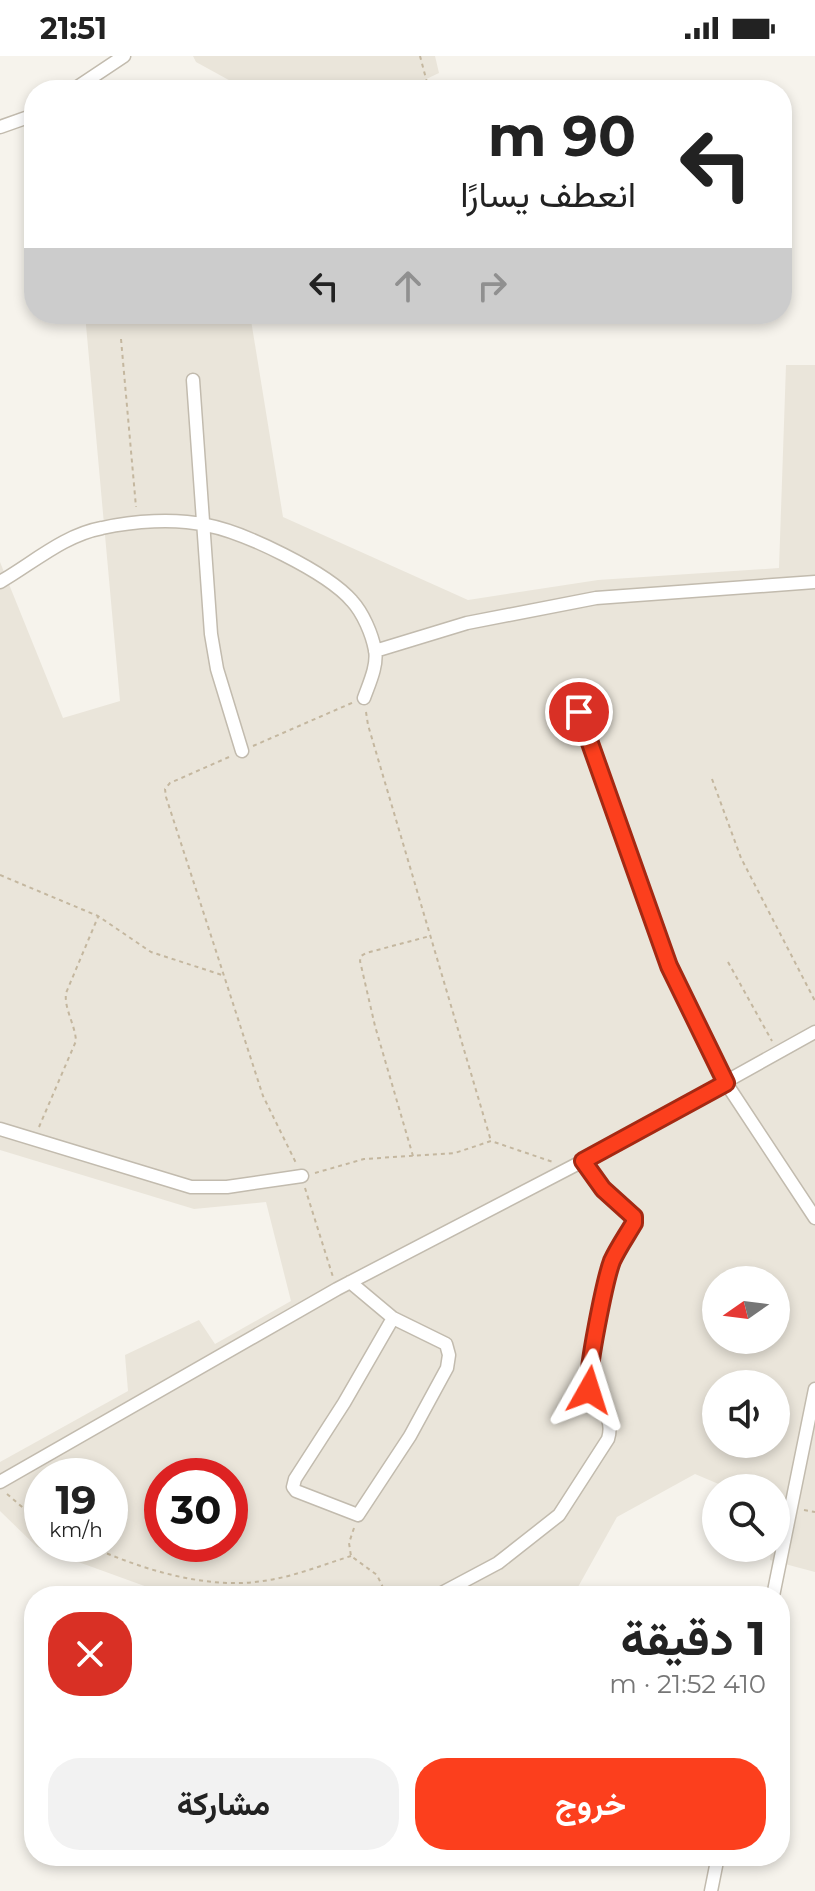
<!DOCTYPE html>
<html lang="ar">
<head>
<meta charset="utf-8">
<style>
	:root { --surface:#fff; --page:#f2f2f2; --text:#222; --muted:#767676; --accent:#fc3f1d }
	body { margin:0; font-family:Montserrat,Vazirmatn,sans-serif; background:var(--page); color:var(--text); direction:rtl; height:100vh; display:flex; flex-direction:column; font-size:30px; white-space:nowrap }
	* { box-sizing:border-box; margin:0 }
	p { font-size:26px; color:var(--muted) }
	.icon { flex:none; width:44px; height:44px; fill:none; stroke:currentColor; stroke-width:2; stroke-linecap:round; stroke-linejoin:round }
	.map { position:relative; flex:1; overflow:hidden; direction:ltr }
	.details { position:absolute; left:24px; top:1530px; width:766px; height:280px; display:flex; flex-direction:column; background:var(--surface); border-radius:32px; box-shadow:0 4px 12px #0003; direction:rtl }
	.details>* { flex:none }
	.banner { position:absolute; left:24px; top:24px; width:768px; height:244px; border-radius:32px; box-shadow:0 4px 12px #0003; direction:rtl; background:#fff; color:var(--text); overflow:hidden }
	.needle { width:52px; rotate:256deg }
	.controls { position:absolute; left:702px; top:1210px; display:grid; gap:16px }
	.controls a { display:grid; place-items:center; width:88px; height:88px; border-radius:50%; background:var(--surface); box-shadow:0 4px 12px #0003; font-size:40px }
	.speed { position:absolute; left:24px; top:1402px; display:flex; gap:16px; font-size:40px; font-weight:700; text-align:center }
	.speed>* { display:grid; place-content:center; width:104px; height:104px; border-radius:50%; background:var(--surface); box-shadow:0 4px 12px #0003; line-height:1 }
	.speed small { font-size:20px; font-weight:400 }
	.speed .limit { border:12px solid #d22; background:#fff; color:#111 }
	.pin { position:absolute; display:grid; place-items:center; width:68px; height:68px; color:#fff; margin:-34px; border:4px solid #fff; border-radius:50%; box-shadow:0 2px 8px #0007 }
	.me { position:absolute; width:88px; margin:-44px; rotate:6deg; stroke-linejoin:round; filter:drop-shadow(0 0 6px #0008) }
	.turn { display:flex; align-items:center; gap:28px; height:168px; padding:0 24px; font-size:36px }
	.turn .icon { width:104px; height:104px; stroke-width:2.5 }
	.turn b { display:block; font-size:56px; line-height:68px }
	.lanes { display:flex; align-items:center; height:76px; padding:0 24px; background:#0003; justify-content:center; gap:40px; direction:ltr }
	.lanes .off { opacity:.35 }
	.round { display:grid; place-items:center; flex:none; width:84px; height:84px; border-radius:32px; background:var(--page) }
	.headline { display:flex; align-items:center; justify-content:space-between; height:136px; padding:0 24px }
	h1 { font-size:48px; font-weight:700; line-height:60px }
	.action { display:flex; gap:16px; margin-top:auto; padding:16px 24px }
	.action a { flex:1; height:92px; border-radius:32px; background:var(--accent); color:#fff; font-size:32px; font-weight:700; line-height:92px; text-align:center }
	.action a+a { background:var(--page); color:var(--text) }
	.status { display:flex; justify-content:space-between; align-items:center; height:56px; padding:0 40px; background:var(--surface); direction:ltr }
	.status svg { height:22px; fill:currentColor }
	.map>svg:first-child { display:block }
	.residential { fill:#eae5da; fill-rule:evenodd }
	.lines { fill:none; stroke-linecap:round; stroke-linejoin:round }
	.street-casing { stroke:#c2bbae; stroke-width:15 }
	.path { stroke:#c4b79f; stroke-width:2; stroke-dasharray:4 4; stroke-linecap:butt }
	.street { stroke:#fff; stroke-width:12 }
	.route-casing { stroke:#a42913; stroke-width:20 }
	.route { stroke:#fc3f1d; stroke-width:14 }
</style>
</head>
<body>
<div class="status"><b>21:51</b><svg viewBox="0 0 49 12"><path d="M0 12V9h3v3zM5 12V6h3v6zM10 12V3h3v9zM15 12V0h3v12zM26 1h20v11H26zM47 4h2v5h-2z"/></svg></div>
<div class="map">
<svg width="815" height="1835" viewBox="0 0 815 1835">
	<rect width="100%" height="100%" fill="#f6f3ec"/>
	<path class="residential" d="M193,0H435L439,17L403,34H247L196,6Z
		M85,258H250L283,461L468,544L598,524L779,512L786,309H815V1516L770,1504L771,1492H776V1432H728L695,1418L617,1461L573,1540H172L37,1491L0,1455V1406L128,1335L125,1299L199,1264L215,1288L291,1245L266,1146L194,1153L0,1094V506L63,662L120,645ZM716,1224H776V1284H716ZM716,1328H776V1388H716ZM42,1420H110V1488H42ZM162,1420H230V1488H162Z"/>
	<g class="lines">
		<g class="street-casing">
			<path id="street" d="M73,34L124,0
				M0,71L34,59
				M193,324L211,578L217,613L242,695
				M0,526C33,507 64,479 102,472C134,465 174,462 206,469C244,476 327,516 352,545C363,557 372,578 375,594C378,609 369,628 364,642
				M375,595L467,567L596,542L815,526
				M579,656L669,910L726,1027L815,1162
				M0,1073L191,1131H227L302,1120
				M350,1226L393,1262L446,1288L449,1299L447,1312L410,1380L358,1459L296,1435L293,1431L295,1423L344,1347L393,1262
				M0,1426L337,1233L583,1105L815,976
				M436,1540L498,1507L559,1459L608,1383C616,1356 592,1350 588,1326L608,1221L612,1205L634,1167V1161L603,1133L583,1105
				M773,1540L815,1333
				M711,1835L718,1800"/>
		</g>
		<path class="path" d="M420,0L429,34
			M121,283L136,451
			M366,656L368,669L491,1085
			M253,690L354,646
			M229,701L170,727L165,733L166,741L263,1040L296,1107
			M712,723L741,802L815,945
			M0,819L98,860L151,896L222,919
			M728,906L772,985
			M39,1071L76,985C75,968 64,953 66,937L98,861
			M413,1100L375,970L360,905L361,900L366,897L430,880
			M315,1117L364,1103L455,1097L491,1085L553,1106
			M305,1132L333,1221
			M7,1438L42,1468
			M804,1454L815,1456
			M354,1472L349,1487L351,1500L377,1519L387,1540
			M85,1488C138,1512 204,1534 263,1525C293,1521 322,1509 351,1500"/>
		<use href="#street" class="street"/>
	</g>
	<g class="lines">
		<g class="route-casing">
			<path id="route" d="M579,656L669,910L726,1027L583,1105L603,1133L634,1161V1167C627,1179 618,1192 612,1205C605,1224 586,1317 589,1334"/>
		</g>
		<use href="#route" class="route"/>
	</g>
</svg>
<div class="controls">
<a><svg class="needle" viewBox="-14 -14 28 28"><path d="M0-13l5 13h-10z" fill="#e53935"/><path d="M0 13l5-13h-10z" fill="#767676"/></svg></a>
<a><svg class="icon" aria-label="sound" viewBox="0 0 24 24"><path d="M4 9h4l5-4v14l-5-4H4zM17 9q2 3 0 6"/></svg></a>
<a><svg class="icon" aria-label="search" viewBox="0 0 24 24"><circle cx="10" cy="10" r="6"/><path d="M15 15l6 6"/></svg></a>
</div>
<div class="speed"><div>19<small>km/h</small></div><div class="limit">30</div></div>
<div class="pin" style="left:579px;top:656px;background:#d93025"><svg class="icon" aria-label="arrive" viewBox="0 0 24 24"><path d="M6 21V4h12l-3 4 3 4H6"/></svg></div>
<svg class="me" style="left:589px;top:1334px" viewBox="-20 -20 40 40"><path d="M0-17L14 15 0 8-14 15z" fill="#fc3f1d" stroke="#fff" stroke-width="4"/></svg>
<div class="banner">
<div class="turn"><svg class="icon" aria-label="left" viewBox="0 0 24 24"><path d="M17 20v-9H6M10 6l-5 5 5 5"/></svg><div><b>90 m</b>انعطف يسارًا</div></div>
<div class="lanes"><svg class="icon" aria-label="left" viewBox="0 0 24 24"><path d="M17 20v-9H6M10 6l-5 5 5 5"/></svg><svg class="icon off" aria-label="ahead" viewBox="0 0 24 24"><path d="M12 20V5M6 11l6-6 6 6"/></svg><svg class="icon off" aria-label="right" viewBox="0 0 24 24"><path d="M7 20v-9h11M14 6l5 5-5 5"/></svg></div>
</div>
<section class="details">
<div class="headline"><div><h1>1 دقيقة</h1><p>410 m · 21:52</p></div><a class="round" style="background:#d93025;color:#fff"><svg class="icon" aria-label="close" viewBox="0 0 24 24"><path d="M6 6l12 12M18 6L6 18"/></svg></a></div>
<div class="action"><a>خروج</a><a>مشاركة</a></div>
</section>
</div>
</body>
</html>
